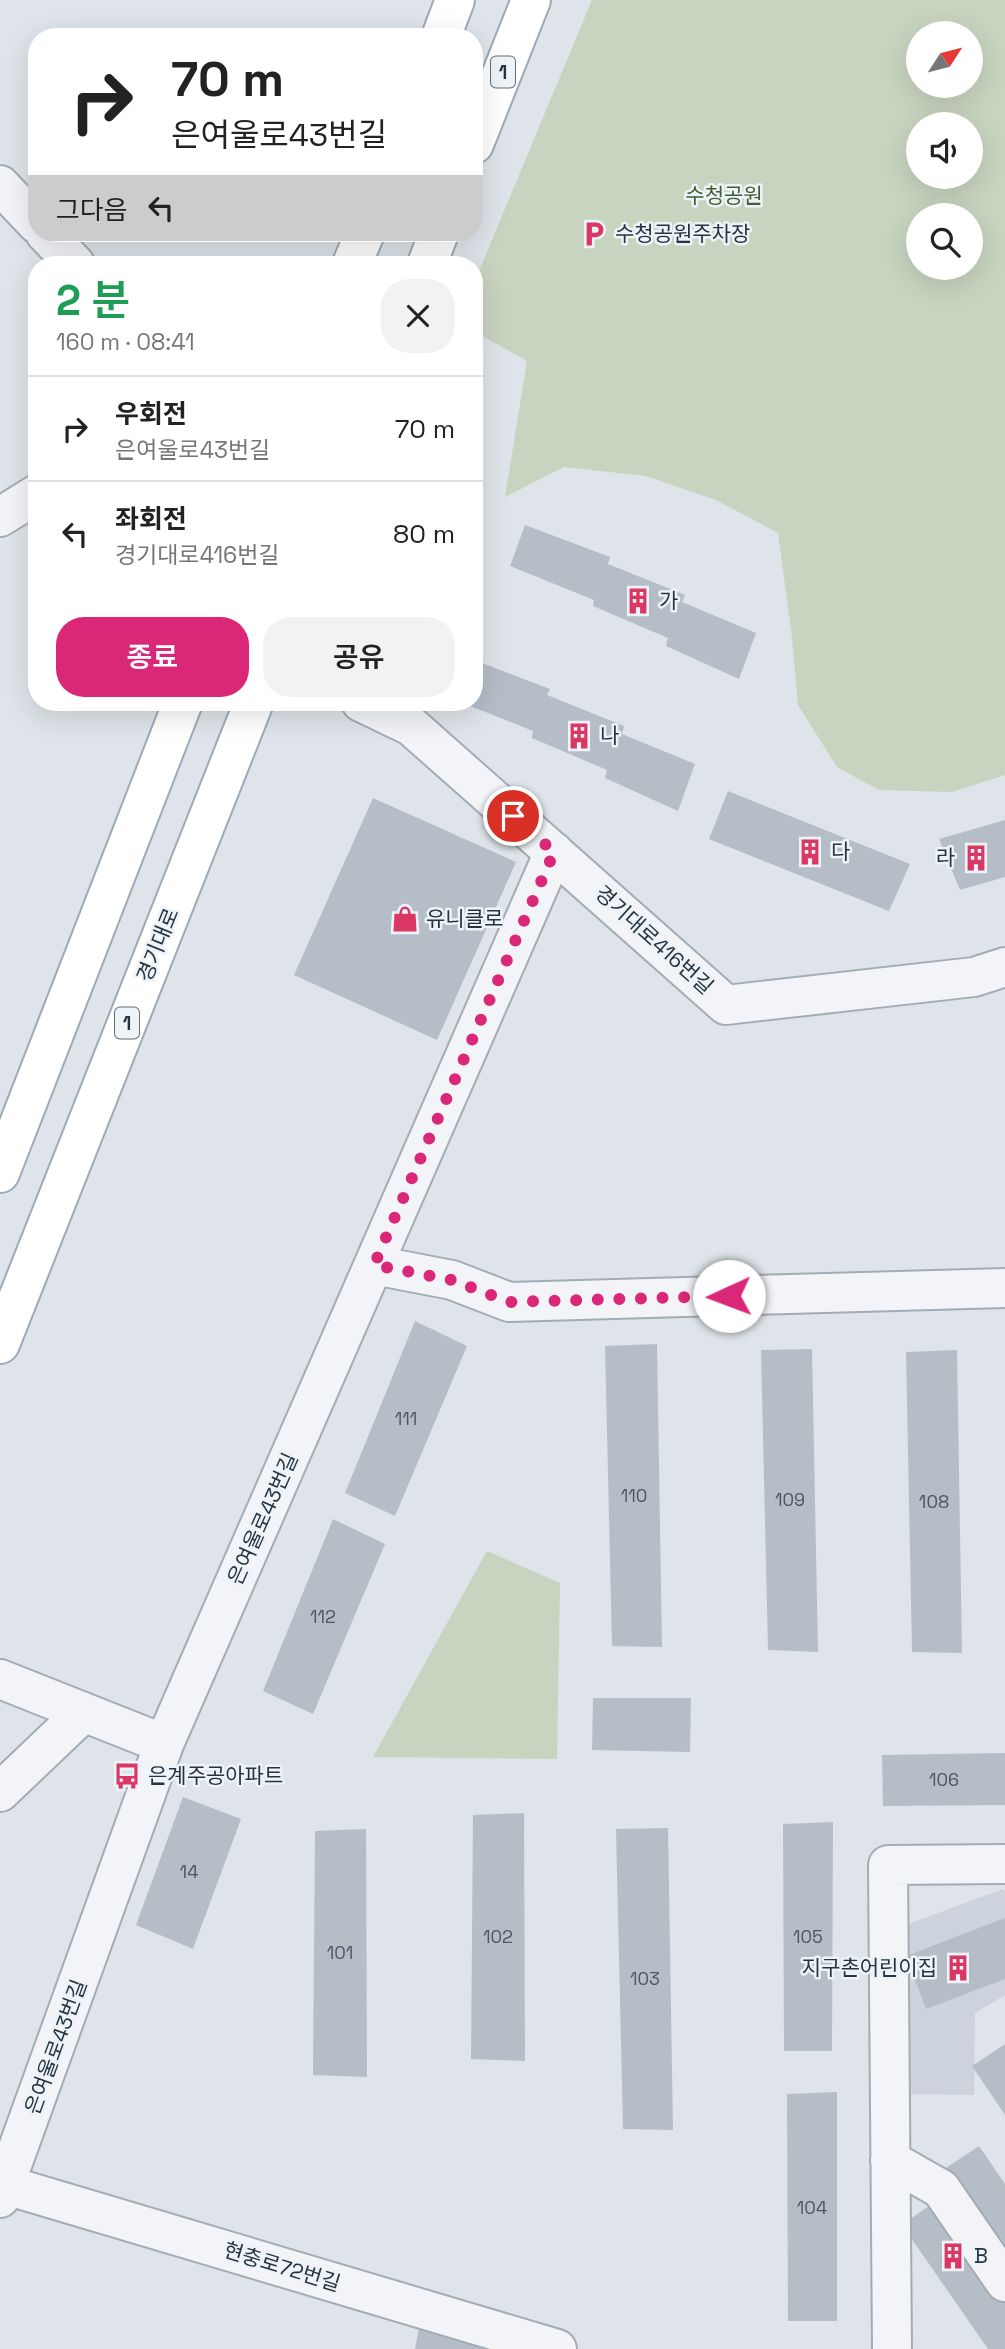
<!DOCTYPE html>
<html lang="ko">
<head>
<meta charset="utf-8">
<style>
	:root { --surface:#fff; --page:#f2f2f2; --text:#222; --muted:#767676; --line:#e0e0e0; --accent:#db2777 }
	body { margin:0; font-family:"Space Grotesk","Noto Sans KR",sans-serif; background:var(--page); color:var(--text); height:100vh; display:flex; flex-direction:column; font-size:26px; white-space:nowrap }
	* { box-sizing:border-box; margin:0 }
	p { font-size:23px; color:var(--muted) }
	.icon { flex:none; width:38px; height:38px; fill:none; stroke:currentColor; stroke-width:2; stroke-linecap:round; stroke-linejoin:round }
	.map { position:relative; flex:1; overflow:hidden }
	.sheet { position:absolute; left:28px; top:256px; width:455px; height:455px; display:flex; flex-direction:column; background:var(--surface); border-radius:28px; box-shadow:0 7px 28px #0002 }
	.sheet>* { flex:none }
	.banner { position:absolute; left:28px; top:28px; width:455px; height:214px; border-radius:28px; box-shadow:0 7px 28px #0002; background:#fff; color:var(--text); overflow:hidden }
	.needle { width:46px; rotate:54deg }
	.controls { position:absolute; left:906px; top:21px; display:grid; gap:14px }
	.controls a { display:grid; place-items:center; width:77px; height:77px; border-radius:50%; background:var(--surface); box-shadow:0 7px 28px #0002; font-size:35px }
	.pin { position:absolute; display:grid; place-items:center; width:60px; height:60px; color:#fff; margin:-30px; border:4px solid #fff; border-radius:50%; box-shadow:0 2px 7px #0007 }
	.me { position:absolute; width:77px; margin:-38px; rotate:268deg; stroke-linejoin:round; filter:drop-shadow(0 0 5px #0008) }
	.turn { display:flex; align-items:center; gap:24px; height:147px; padding:0 28px; font-size:32px }
	.turn .icon { width:91px; height:91px; stroke-width:2.5 }
	.turn b { display:block; font-size:49px; line-height:60px }
	.then { display:flex; align-items:center; height:66px; padding:0 28px; background:#0003; gap:14px; font-size:26px }
	.round { display:grid; place-items:center; flex:none; width:74px; height:74px; border-radius:28px; background:var(--page) }
	.overview { display:flex; align-items:center; justify-content:space-between; height:119px; padding:0 28px }
	h1 { font-size:42px; font-weight:600; line-height:52px; color:#1e9e55 }
	.action { display:flex; gap:14px; margin-top:auto; padding:14px 28px }
	.action a { flex:1; height:80px; border-radius:28px; background:var(--accent); color:#fff; font-size:28px; font-weight:600; line-height:80px; text-align:center }
	.action a+a { background:var(--page); color:var(--text) }
	ul { padding:0; list-style:none }
	li { display:flex; align-items:center; gap:21px; height:105px; padding:0 28px; border-top:2px solid var(--line) }
	li div { flex:1 }
	li b { display:block; font-size:26px }
	li em { font-style:normal }
	.map>svg:first-child { display:block }
	.built { fill:#ccd3dc }
	.green { fill:#c7d4bf; fill-rule:evenodd }
	.building { fill:#b5bec7 }
	.lines { fill:none; stroke-linecap:round; stroke-linejoin:round }
	.minor-casing { stroke:#a3acb4; stroke-width:42 }
	.major-casing { stroke:#9daab6; stroke-width:42 }
	.minor { stroke:#f2f4f7; stroke-width:38 }
	.major { stroke:#fff; stroke-width:38 }
	.route { stroke:#db2777; stroke-width:12; stroke-dasharray:0 21.6 }
	.labels { text-anchor:middle; stroke-width:5; stroke-linejoin:round; paint-order:stroke }
	.number-label { font-size:18px; fill:#4a5663 }
	.shield { fill:#eef3f7; stroke:#626d78; stroke-width:2 }
	.shield-label { font-size:19px; font-weight:bold; fill:#263442 }
	.park-label { font-size:21px; fill:#405f32; stroke:#eef3f7 }
	.poi-label { font-size:21px; fill:#263442; stroke:#eef3f7; text-anchor:start }
	.street-label { font-size:21px; fill:#263442; stroke:#eef3f7 }
</style>
</head>
<body>
<div class="map">
<svg width="1005" height="2349" viewBox="0 0 1005 2349">
	<rect width="100%" height="100%" fill="#dee4e9"/>
	<path class="built" d="M1003,1889L1005,1892V1995L975,2013L974,2095L899,2094L895,1929Z"/>
	<path class="green" d="M592,0H1005V775L952,792L879,790L837,767L798,705L792,637L778,533L716,500L646,476L564,467L505,497L527,361L474,331V283ZM919,33H971V86H919ZM919,124H971V177H919ZM919,215H971V268H919Z
		M487,1551L560,1583L557,1759L373,1757Z"/>
	<path class="building" d="M525,525L610,557L608,564L685,595L682,602L756,633L739,679L666,646L668,638L593,606L594,600L510,566Z
		M474,660L550,689L547,695L624,726L622,734L695,764L678,811L605,778L607,770L532,738L533,731L460,702H474Z
		M728,791L910,864L889,911L709,839Z
		M373,798L516,862L437,1040L294,975Z
		M1005,820V877L960,890L939,839Z
		M415,1321L467,1346L395,1516L345,1493Z
		M657,1344L662,1647L612,1646L605,1346Z
		M812,1349L818,1652L768,1650L761,1350Z
		M957,1350L962,1653L912,1652L906,1352Z
		M333,1519L385,1544L313,1714L263,1691Z
		M593,1698H691L690,1752L592,1750Z
		M1005,1753V1805L883,1806L882,1755Z
		M183,1797L241,1819L193,1949L136,1925Z
		M524,1813L525,2061L471,2059L473,1815Z
		M833,1822L832,2051H784L783,1824Z
		M668,1828L673,2130L623,2129L616,1829Z
		M366,1829L367,2077L313,2075L315,1831Z
		M1005,1918V1979L926,2009L906,1956Z
		M1005,2044V2115L972,2066Z
		M837,2092V2321H788L787,2094Z
		M979,2146L1005,2184V2275L937,2174Z
		M943,2196L1005,2287V2349H988L902,2225Z
		M419,2328L489,2348V2349H415Z"/>
	<g class="lines">
		<g class="minor-casing">
			<path id="minor" d="M0,185L37,224
				M45,233L75,264
				M0,517L37,494
				M361,702L411,726L726,1005L974,977L1005,967
				M374,1265L452,1280L509,1302L1005,1288
				M0,1679L164,1744
				M0,1792L84,1712
				M890,2160L941,2189L1005,2282
				M6,2185L557,2349
				M0,2198L164,1744L554,852
				M892,2349L888,1865L1005,1864"/>
		</g>
		<g class="major-casing">
			<path id="major" d="M441,37L455,0
				M474,144L531,0
				M352,264L365,233
				M427,264L439,233
				M0,1173L183,702
				M0,1344L254,702"/>
		</g>
		<use href="#minor" class="minor"/>
		<use href="#major" class="major"/>
	</g>
	<g class="lines">
		<path class="route" d="M513,816L554,852L374,1265L452,1280L509,1302L729,1296"/>
	</g>
	<defs>
		<g id="parking-bare" transform="scale(2.1)"><path d="M-3.5-5.5H1a3.5 3.5 0 0 1 0 7H-1V5.5H-3.5ZM-1-3.4V-.6H.8a1.4 1.4 0 0 0 0-2.8Z" fill="#da3764" stroke="#eef3f7" stroke-width="2.5" paint-order="stroke"/></g>
		<g id="building-bare" transform="scale(2.1)"><path d="M-4-6H4V6H1V3H-1V6H-4ZM-2.5-4.3h1.7v1.8h-1.7ZM.8-4.3h1.7v1.8H.8ZM-2.5-1h1.7V.8h-1.7ZM.8-1h1.7V.8H.8Z" fill="#da3764" stroke="#eef3f7" stroke-width="2.5" paint-order="stroke"/></g>
		<g id="shop-bare" transform="scale(2.1)"><path d="M-5-2.5h2.3a2.7 3.5 0 0 1 5.4 0H5L5.5 6h-11ZM-1.5-2.5h3a1.5 2.3 0 0 0-3 0Z" fill="#da3764" stroke="#eef3f7" stroke-width="2.5" paint-order="stroke"/></g>
		<g id="bus-bare" transform="scale(2.1)"><path d="M-5-6H5V4H4V6H2V4H-2V6H-4V4H-5ZM-3.5-4V0h7V-4ZM-3.5 1.2v1.5H-2V1.2ZM2 1.2v1.5H3.5V1.2Z" fill="#da3764" stroke="#eef3f7" stroke-width="2.5" paint-order="stroke"/></g>
	</defs>
	<g fill-rule="evenodd">
		<use href="#parking-bare" x="594" y="234"/>
		<use href="#building-bare" x="638" y="601"/>
		<use href="#building-bare" x="579" y="736"/>
		<use href="#building-bare" x="810" y="852"/>
		<use href="#building-bare" x="976" y="858"/>
		<use href="#shop-bare" x="405" y="919"/>
		<use href="#bus-bare" x="127" y="1776"/>
		<use href="#building-bare" x="958" y="1968"/>
		<use href="#building-bare" x="953" y="2256"/>
	</g>
	<g class="labels">
		<g class="number-label">
			<text x="406" y="1425">111</text>
			<text x="634" y="1502">110</text>
			<text x="790" y="1506">109</text>
			<text x="934" y="1508">108</text>
			<text x="323" y="1623">112</text>
			<text x="944" y="1786">106</text>
			<text x="189" y="1878">14</text>
			<text x="498" y="1943">102</text>
			<text x="808" y="1943">105</text>
			<text x="340" y="1959">101</text>
			<text x="645" y="1985">103</text>
			<text x="812" y="2214">104</text>
		</g>
		<g class="shield">
			<rect x="491" y="56.5" width="24" height="31" rx="5"/>
			<rect x="115" y="1007.5" width="24" height="31" rx="5"/>
		</g>
		<g class="shield-label">
			<text x="503" y="79">1</text>
			<text x="127" y="1030">1</text>
		</g>
		<g class="park-label">
			<text x="724" y="203">수청공원</text>
		</g>
		<g class="poi-label">
			<text x="615" y="241">수청공원주차장</text>
			<text x="659" y="608">가</text>
			<text x="600" y="743">나</text>
			<text x="831" y="859">다</text>
			<text x="955" y="865" text-anchor="end">라</text>
			<text x="426" y="926">유니클로</text>
			<text x="148" y="1783">은계주공아파트</text>
			<text x="937" y="1975" text-anchor="end">지구촌어린이집</text>
			<text x="974" y="2263">B</text>
		</g>
		<g class="street-label">
			<text transform="translate(654 940) rotate(42)" y="7">경기대로416번길</text>
			<text transform="translate(158 945) rotate(-68)" y="7">경기대로</text>
			<text transform="translate(263 1519) rotate(-66)" y="7">은여울로43번길</text>
			<text transform="translate(56 2047) rotate(-70)" y="7">은여울로43번길</text>
			<text transform="translate(282 2267) rotate(17)" y="7">현충로72번길</text>
		</g>
	</g>
</svg>
<div class="controls">
<a><svg class="needle" viewBox="-14 -14 28 28"><path d="M0-13l5 13h-10z" fill="#e53935"/><path d="M0 13l5-13h-10z" fill="#767676"/></svg></a>
<a><svg class="icon" aria-label="sound" viewBox="0 0 24 24"><path d="M4 9h4l5-4v14l-5-4H4zM17 9q2 3 0 6"/></svg></a>
<a><svg class="icon" aria-label="search" viewBox="0 0 24 24"><circle cx="10" cy="10" r="6"/><path d="M15 15l6 6"/></svg></a>
</div>
<div class="pin" style="left:513px;top:816px;background:#d93025"><svg class="icon" aria-label="arrive" viewBox="0 0 24 24"><path d="M6 21V4h12l-3 4 3 4H6"/></svg></div>
<svg class="me" style="left:729px;top:1296px" viewBox="-20 -20 40 40"><circle r="19" fill="#fff"/><path d="M0-13L10 11 0 6-10 11z" fill="#db2777"/></svg>
<div class="banner">
<div class="turn"><svg class="icon" aria-label="right" viewBox="0 0 24 24"><path d="M7 20v-9h11M14 6l5 5-5 5"/></svg><div><b>70 m</b>은여울로43번길</div></div>
<div class="then">그다음<svg class="icon" aria-label="left" viewBox="0 0 24 24"><path d="M17 20v-9H6M10 6l-5 5 5 5"/></svg></div>
</div>
<section class="sheet">
<div class="overview"><div><h1>2 분</h1><p>160 m · 08:41</p></div><a class="round"><svg class="icon" aria-label="close" viewBox="0 0 24 24"><path d="M6 6l12 12M18 6L6 18"/></svg></a></div>
<ul>
<li><svg class="icon" aria-label="right" viewBox="0 0 24 24"><path d="M7 20v-9h11M14 6l5 5-5 5"/></svg><div><b>우회전</b><p>은여울로43번길</p></div><em>70 m</em></li>
<li><svg class="icon" aria-label="left" viewBox="0 0 24 24"><path d="M17 20v-9H6M10 6l-5 5 5 5"/></svg><div><b>좌회전</b><p>경기대로416번길</p></div><em>80 m</em></li>
</ul>
<div class="action"><a>종료</a><a>공유</a></div>
</section>
</div>
</body>
</html>
